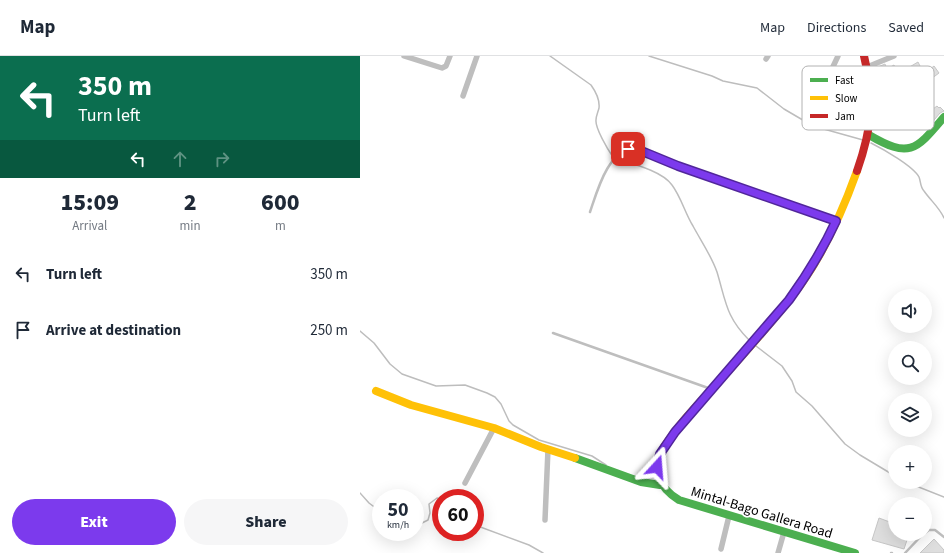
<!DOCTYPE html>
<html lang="en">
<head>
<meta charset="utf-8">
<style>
	:root { --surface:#fff; --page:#f6f6f7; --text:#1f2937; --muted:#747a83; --line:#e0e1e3; --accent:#7c3aed }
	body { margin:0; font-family:"Source Sans 3",sans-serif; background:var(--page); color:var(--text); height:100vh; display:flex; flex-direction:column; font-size:15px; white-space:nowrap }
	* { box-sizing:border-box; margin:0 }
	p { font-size:13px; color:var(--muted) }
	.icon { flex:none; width:22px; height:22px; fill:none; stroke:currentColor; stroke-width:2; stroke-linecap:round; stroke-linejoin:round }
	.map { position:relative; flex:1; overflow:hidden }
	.side { display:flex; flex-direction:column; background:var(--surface); width:360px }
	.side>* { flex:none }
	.guide { background:#0b6e4f; color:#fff; overflow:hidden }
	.buttons { position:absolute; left:528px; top:233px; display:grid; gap:8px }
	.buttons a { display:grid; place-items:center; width:44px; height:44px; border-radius:50%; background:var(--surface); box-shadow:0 4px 16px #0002; font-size:20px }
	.speed { position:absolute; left:12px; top:433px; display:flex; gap:8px; font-size:20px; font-weight:700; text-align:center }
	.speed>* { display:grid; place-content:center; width:52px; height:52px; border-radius:50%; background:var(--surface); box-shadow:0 4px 16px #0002; line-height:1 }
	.speed small { font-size:10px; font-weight:400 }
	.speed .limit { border:6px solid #d22; background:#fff; color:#111 }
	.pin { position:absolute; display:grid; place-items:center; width:34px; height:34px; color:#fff; margin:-17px; border-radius:8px; box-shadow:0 2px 6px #0006 }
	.me { position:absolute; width:44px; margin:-22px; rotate:19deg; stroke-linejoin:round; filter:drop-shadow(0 0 3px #0008) }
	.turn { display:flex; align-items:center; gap:14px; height:84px; padding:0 12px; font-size:18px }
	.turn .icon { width:52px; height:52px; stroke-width:2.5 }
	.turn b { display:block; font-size:28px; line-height:34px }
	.lanes { display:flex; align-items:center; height:38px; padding:0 12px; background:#0003; justify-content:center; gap:20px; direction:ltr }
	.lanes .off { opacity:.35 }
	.eta { display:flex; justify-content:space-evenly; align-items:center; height:68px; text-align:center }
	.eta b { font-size:24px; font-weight:800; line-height:28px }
	.primary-button { display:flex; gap:8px; margin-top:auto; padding:8px 12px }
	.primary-button a { flex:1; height:46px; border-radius:24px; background:var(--accent); color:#fff; font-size:16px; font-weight:800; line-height:46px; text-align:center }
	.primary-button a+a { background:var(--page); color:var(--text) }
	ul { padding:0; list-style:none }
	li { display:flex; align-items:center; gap:12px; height:56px; padding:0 12px }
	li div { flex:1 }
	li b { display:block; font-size:15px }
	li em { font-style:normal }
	header { display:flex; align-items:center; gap:24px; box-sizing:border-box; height:56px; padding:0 20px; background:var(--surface); border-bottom:1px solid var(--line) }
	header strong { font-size:19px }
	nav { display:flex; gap:22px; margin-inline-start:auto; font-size:14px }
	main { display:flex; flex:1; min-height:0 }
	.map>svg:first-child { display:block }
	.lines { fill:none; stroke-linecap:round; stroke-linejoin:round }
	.stream { stroke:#bdbdbd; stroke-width:1.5 }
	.building { fill:#dedede; stroke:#c6c6c6 }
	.lane { stroke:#bebebe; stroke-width:2.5 }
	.street { stroke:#bebebe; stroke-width:5.5 }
	.fast { stroke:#4caf50; stroke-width:8 }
	.slow { stroke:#ffc107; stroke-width:8 }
	.jam { stroke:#c62828; stroke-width:8 }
	.route-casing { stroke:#51269a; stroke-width:10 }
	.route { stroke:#7c3aed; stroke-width:7 }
	.labels { text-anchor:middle; stroke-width:3.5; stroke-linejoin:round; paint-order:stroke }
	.street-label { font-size:14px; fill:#000; stroke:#fff }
	.key { fill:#fff; stroke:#b2b2b2; stroke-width:1 }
	.key-label { font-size:11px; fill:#000 }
</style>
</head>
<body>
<header>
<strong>Map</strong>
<nav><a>Map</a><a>Directions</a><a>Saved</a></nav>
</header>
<main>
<section class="side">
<div class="guide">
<div class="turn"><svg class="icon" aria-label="left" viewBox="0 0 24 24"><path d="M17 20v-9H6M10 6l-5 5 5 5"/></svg><div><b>350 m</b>Turn left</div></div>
<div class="lanes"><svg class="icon" aria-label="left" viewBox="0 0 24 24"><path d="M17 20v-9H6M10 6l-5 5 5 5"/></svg><svg class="icon off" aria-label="ahead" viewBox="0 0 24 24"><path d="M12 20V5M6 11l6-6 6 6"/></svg><svg class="icon off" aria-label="right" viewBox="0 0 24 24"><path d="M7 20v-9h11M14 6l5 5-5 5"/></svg></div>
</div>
<div class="eta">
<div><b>15:09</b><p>Arrival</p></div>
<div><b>2</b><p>min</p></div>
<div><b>600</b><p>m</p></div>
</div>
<ul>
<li><svg class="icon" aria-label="left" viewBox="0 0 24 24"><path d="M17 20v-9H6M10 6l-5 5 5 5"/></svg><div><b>Turn left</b></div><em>350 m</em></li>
<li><svg class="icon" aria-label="arrive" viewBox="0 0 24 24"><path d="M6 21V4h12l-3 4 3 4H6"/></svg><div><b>Arrive at destination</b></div><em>250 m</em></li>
</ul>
<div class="primary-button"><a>Exit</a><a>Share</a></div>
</section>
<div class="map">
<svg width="584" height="497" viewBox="0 0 584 497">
	<rect width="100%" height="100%" fill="#fff"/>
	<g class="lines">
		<path class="stream" d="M190,0L231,29C236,36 240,43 239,52C238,56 236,60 236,64C235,72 248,94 253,101
			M289,0L352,20L363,25L397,32L424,53L453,70L503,84
			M511,87C523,93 553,110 559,121C561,126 560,131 564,135C571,145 579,151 584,162
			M257,103C273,108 302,115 312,129C321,141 325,157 333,170C341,185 351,199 357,216C366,246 366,261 389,284
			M0,275L14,287L30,308L42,318L76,330L105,329L127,337L135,341L141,348L149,365L153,369L179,384L232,400L246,409
			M396,290L422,310L432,325L436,336L452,350L485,388L500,399L535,420
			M546,426L584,441
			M0,437L9,447L21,456
			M55,468L58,469L68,464L70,457L69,448L77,442L81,443
			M115,469L169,489L183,497"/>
	</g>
	<path class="building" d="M558,6L564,18L574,10L579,17L563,29L555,20L547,25L541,16Z
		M525,8L527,13L534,9L537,15L528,19L534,31L529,33L532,38L529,40L530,42L521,45L517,32L518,31L516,26L519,25L513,13Z
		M568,48L573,53L577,50L579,52L580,51L584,55L580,57L569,70L562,64L567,58L563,54Z
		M519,462L535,468V478H549L544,493L512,484Z
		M574,483L584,494V497H560Z"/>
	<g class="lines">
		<path class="lane" d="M230,156C237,136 248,93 274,93L475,165
			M193,277L351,333
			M565,477L569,474H575L584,481
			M531,497H532
			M545,497L563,478"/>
		<path class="street" d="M44,0L82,12L86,10L90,0
			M406,3L408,0
			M507,11L534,0
			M462,34L478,0
			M103,40L117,0
			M105,427L134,372
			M185,464L188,393
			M361,493L369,460
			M418,497L424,476"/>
		<path class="fast" d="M509,79C550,103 556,94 584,61
			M304,391C290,412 299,432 319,444L495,497
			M215,402L281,426L300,429"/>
		<path class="slow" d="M16,335L51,349L134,372L181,391L215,402
			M304,391C322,363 348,338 370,313C395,285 421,257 442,227C466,193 483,154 497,115"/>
		<path class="jam" d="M497,115C512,72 515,45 504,0"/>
	</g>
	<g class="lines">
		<g class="route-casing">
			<path id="route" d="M268,93L284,96L318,110L476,165C463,193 447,219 429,244L315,376L300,398L297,411"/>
		</g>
		<use href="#route" class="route"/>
	</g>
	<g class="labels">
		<g class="street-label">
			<text transform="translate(402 456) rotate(17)" y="5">Mintal-Bago Gallera Road</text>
		</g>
	</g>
	<rect x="442" y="10" width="132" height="64" rx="6" class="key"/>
	<rect x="450" y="22" width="18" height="4" fill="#4caf50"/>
	<rect x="450" y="40" width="18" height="4" fill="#ffc107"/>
	<rect x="450" y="58" width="18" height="4" fill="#c62828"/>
	<g class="key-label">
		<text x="475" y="28">Fast</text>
		<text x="475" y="46">Slow</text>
		<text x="475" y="64">Jam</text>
	</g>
</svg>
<div class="buttons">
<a><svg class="icon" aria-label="sound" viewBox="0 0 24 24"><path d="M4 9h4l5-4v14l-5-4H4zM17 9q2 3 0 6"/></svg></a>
<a><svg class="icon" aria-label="search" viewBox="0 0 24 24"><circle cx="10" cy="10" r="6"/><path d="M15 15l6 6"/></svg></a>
<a><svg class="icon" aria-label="layers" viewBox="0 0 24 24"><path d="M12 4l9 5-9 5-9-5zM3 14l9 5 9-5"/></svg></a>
<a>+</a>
<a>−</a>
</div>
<div class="speed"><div>50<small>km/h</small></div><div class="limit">60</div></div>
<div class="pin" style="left:268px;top:93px;background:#d93025"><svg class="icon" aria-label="arrive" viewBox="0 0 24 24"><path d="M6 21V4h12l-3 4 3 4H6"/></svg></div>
<svg class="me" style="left:297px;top:411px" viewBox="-20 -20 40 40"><path d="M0-17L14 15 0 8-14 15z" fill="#7c3aed" stroke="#fff" stroke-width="4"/></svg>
</div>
</main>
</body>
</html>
